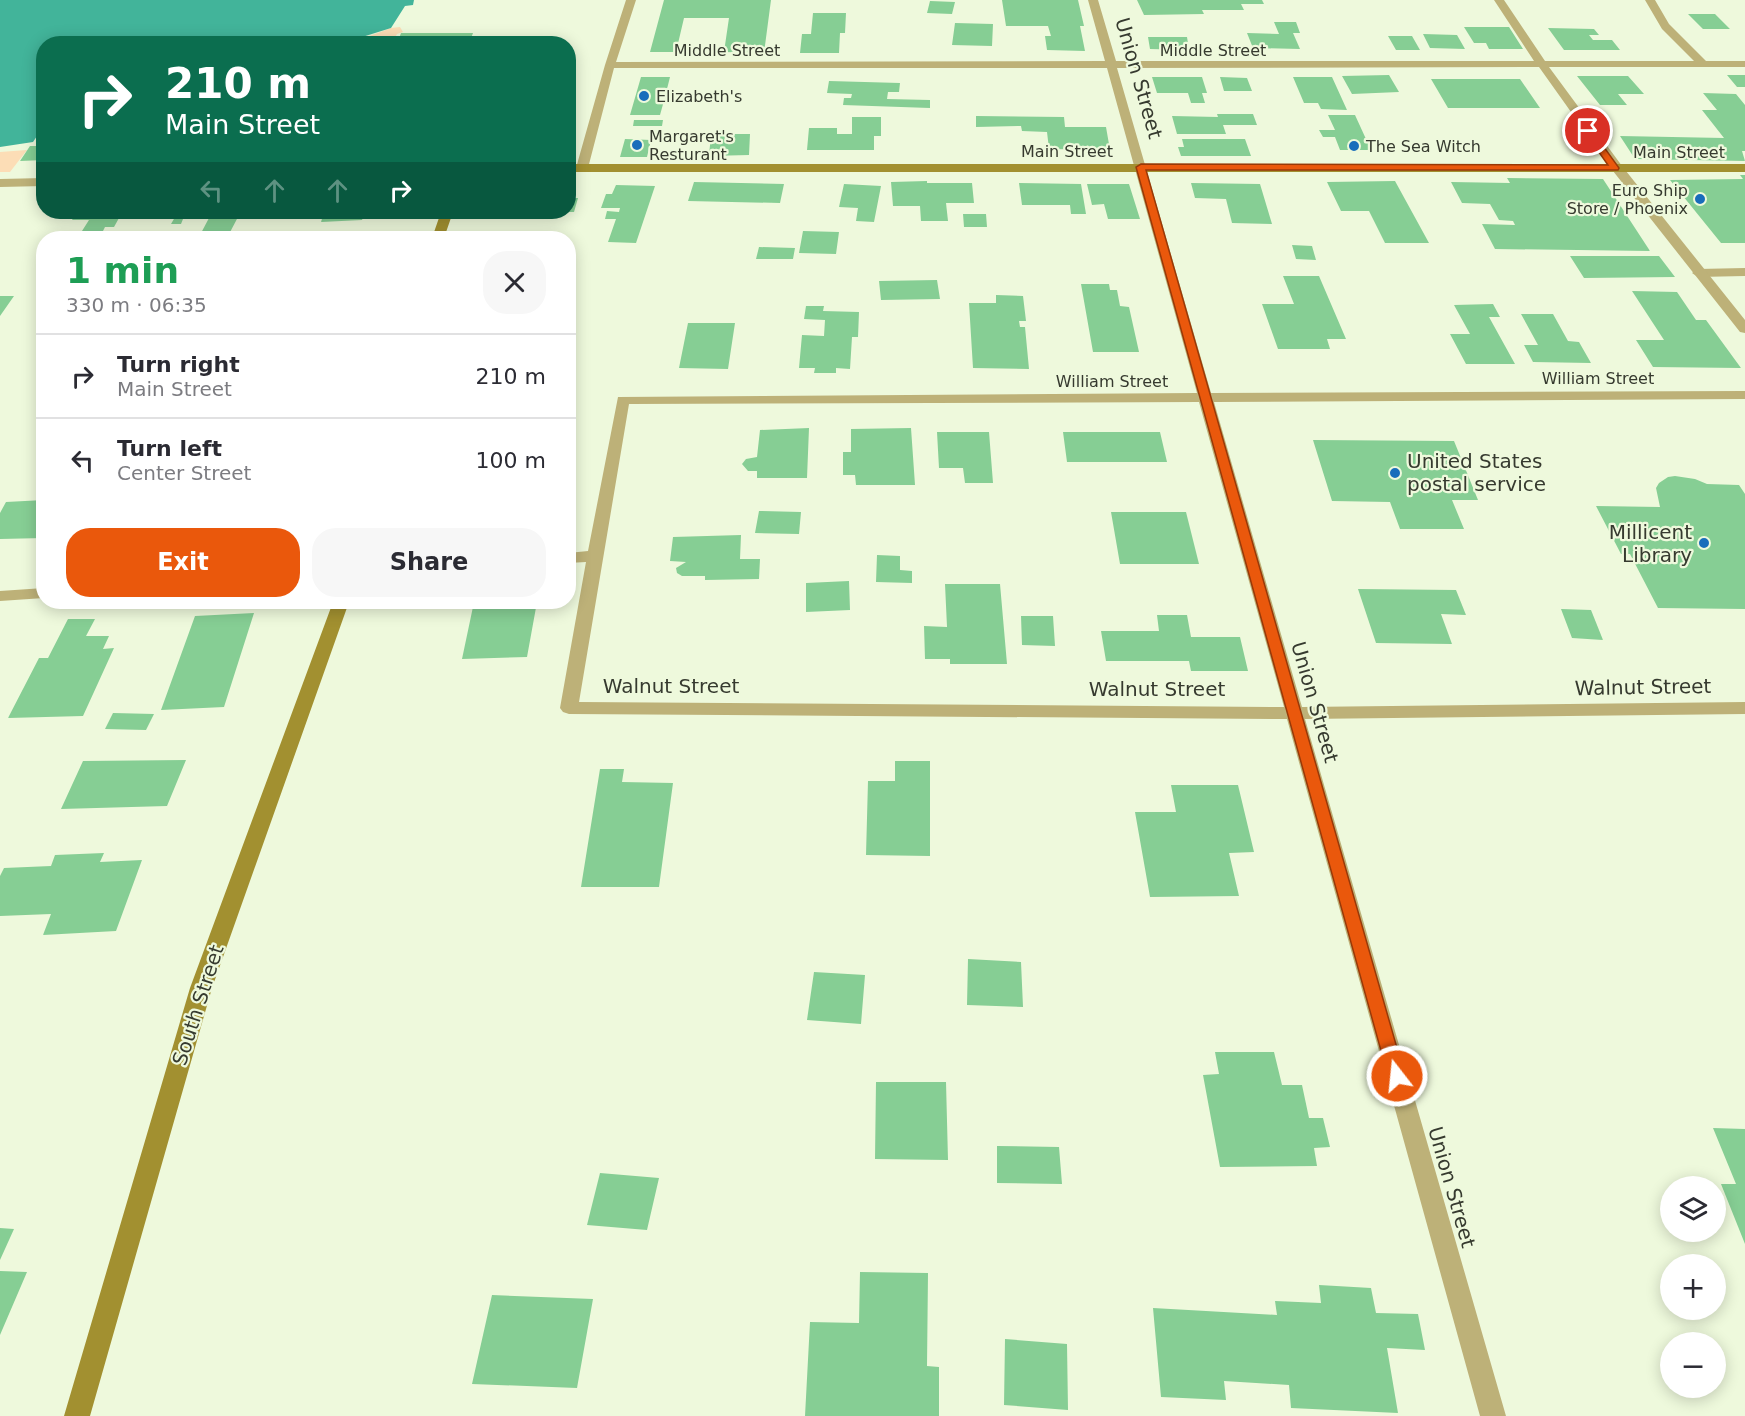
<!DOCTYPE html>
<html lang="en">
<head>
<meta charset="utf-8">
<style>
	:root { --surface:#fff; --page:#f7f7f7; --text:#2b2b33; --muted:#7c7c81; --line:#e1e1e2; --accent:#ea580c }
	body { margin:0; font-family:"DejaVu Sans",sans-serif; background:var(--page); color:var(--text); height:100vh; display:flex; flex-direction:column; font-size:22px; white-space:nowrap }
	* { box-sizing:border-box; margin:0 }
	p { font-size:20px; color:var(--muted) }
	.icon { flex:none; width:33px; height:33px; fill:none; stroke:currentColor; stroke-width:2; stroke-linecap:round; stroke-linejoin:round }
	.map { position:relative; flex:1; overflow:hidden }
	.panel { position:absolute; left:36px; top:231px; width:540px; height:378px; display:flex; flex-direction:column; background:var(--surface); border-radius:24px; box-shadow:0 3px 15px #0003 }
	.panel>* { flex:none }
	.hud { position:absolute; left:36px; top:36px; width:540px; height:183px; border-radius:24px; box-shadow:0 3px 15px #0003; background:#0b6e4f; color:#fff; overflow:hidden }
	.controls { position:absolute; left:1660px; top:1176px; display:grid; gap:12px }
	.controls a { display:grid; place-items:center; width:66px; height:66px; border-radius:50%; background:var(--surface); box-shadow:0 3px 15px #0003; font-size:30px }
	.pin { position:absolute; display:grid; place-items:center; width:51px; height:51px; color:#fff; margin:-26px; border:3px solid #fff; border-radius:50%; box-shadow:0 2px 6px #0007 }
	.me { position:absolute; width:66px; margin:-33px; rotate:344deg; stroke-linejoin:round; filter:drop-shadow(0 0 4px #0008) }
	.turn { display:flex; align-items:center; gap:21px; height:126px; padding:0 30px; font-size:27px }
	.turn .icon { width:78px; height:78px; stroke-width:2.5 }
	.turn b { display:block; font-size:42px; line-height:51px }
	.lanes { display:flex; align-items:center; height:57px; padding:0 30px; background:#0003; justify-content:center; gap:30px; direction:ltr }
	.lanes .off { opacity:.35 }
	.round { display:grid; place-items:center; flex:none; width:63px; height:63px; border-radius:24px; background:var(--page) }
	.head { display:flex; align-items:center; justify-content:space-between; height:102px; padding:0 30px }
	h1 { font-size:36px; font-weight:600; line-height:45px; color:#1e9e55 }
	.cta { display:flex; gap:12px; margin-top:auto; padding:12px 30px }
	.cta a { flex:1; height:69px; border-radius:24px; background:var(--accent); color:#fff; font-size:24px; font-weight:600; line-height:69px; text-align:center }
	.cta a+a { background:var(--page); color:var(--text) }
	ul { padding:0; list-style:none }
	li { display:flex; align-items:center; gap:18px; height:84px; padding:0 30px; border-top:2px solid var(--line) }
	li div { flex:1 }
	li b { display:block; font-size:22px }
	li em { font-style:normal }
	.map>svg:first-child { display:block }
	.green { fill:#fcddb6 }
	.water { fill:#42b49a }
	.building { fill:#86ce94 }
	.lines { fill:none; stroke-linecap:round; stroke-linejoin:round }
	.lane { fill:#bdb178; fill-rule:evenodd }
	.street { fill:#bdb178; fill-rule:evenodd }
	.secondary { fill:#a29030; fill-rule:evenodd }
	.route { fill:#ea580c; stroke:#983908; stroke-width:1.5 }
	.poi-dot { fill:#196dbb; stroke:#eef9dc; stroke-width:2 }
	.labels { text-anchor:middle; stroke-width:4.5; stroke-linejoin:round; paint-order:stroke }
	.far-street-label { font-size:16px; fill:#363a2f; stroke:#eef9dc }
	.far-poi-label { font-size:16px; fill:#363a2f; stroke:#eef9dc; text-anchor:start }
	.street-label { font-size:20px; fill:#363a2f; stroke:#eef9dc }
	.poi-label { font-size:20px; fill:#363a2f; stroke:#eef9dc; text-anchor:start }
</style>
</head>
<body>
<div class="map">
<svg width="1745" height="1416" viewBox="0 0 1745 1416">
	<rect width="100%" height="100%" fill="#eef9dc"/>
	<path class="green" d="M400,27L403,32L397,34L392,43H351L391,28Z
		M27,150L10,172H0V152Z"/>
	<path class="water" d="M0,0H414L413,5L405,6L391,28L343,43L44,44L43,127L33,142L0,147Z"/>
	<path class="building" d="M664,0H771L764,53L724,52L729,18H684L676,52H650Z
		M1002,0H1078L1084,26H1080L1085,51L1047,50L1045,36H1051L1048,26H1006Z
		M1137,0H1262L1264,4H1241L1244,10H1202L1204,14L1144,15Z
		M930,1L955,2L952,14L927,13Z
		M813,13H846L845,33H840L839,53H800L802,34H811Z
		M1688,14H1715L1730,29H1703Z
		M1274,22H1296L1300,33H1293L1300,49L1253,48L1247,33L1279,34Z
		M955,23L993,24L992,46L952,45Z
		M1464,27H1509L1523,49H1489L1486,43H1474Z
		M1548,28L1594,29L1599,35H1589L1593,40H1612L1620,50H1564Z
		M401,33H473L469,44H397Z
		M1423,34L1457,35L1465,49L1430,48Z
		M1388,36H1412L1420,50H1396Z
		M1148,37H1187L1189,50L1150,49Z
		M1389,75L1399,92L1352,94L1342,76Z
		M1727,75H1745V87H1737Z
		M1577,76H1628L1644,94H1618L1627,105H1600Z
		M641,77H670L666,93H671L670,97H665L660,115H630Z
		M1152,77H1202L1207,93H1202L1205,103H1191L1188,93H1157Z
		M1220,77L1247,78L1252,91H1224Z
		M1293,77H1332L1347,110L1321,109L1318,103H1304Z
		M1431,79H1520L1540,108H1448Z
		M829,81L900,83L899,92H888L887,99L930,100V108L843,105L844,98H851L852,94L827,93Z
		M1703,93L1736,94L1745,105V151H1742L1745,161L1635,159L1620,136L1724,138L1702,110H1717Z
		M1217,114H1253L1257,125H1223L1226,134H1177L1172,116L1218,117Z
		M1328,115H1355L1371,150H1340L1335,137H1323L1319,130H1335Z
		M976,116L1064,117L1065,127H1106L1110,150L1049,149L1047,132L1022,131L1021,126L976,127Z
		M852,117H881V136H874V150H807L809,128H837V134H852Z
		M634,120H663L662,126H633Z
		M711,134H750L749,155L709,156Z
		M625,139L651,140L647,157H620Z
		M1182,139H1245L1251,156H1181L1178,147H1184Z
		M30,146H44V160L20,161Z
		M1740,175H1745V243H1721L1670,180L1743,179Z
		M1507,178L1603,179L1650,251L1495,249L1482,224L1515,225L1513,221L1499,220L1490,204L1462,203L1451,182L1510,183Z
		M927,181V183H972L974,203H946L948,221H921L920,206H893L891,182Z
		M1395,181L1429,243H1385L1369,211H1341L1327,182Z
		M694,182L784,184L780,203L688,201Z
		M1019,183L1081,184L1086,214H1071L1070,205H1022Z
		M1191,183L1260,184L1272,224L1232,223L1226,199L1195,198Z
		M844,184L881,186L874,222L856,221L858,208L839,207Z
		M1087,184H1129L1140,219H1108L1104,204L1092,205Z
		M616,185L655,186L636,243L608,242L616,219H605L607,211L619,212L620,208H601L606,194H612Z
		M568,198H578L574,212H568Z
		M77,212H137L133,217L119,218L114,227H105L103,231H82L89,220H72Z
		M178,212H229L226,217H238L228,236L190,238L192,235H200L209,218L183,219L181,224H171Z
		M324,212H365L362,220L321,222Z
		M963,214H986L987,227H964Z
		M803,231L839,232L836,254L799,253Z
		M1292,245L1312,246L1316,260L1296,259Z
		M759,247L795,248L793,259H756Z
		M1570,256H1659L1675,277L1584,278Z
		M1283,276H1319L1346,339H1327L1330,349H1278L1262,304H1294Z
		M937,280L940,299L881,300L879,281Z
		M1081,284H1109L1110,290H1117L1120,306L1129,307L1139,352H1093Z
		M1632,291L1677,292L1696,320H1706L1741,368L1653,367L1636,340H1664Z
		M996,295L1023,296L1026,321H1019L1020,327H1025L1029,369L973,368L969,303H996Z
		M0,296H14L0,316Z
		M1493,304L1500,317H1489L1515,364H1466L1450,334H1470L1454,305Z
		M806,306H824L823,311L859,312L858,337H852L850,369L836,368V373H814L815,368H799L802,335L824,336L825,320L804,319Z
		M1521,314H1553L1568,341L1579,342L1591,363L1533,362L1524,345H1538Z
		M688,323H735L728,369L679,368Z
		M809,428L807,478H757V471H748L742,464L746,459L757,457L760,430Z
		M911,428L915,485H856L855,475H843V452H851V429Z
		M937,432H989L993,483H965L963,468H939Z
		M1063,432H1160L1167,462H1067Z
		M1313,440L1454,441L1478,500H1452L1464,529H1400L1390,502L1332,501Z
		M1675,476L1695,479L1707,484L1739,485L1745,494V609L1658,608L1630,554H1621L1596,506L1660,507L1656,488L1659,483L1668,477Z
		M44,500V538L0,539V513L6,502Z
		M759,511L801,512L799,534L755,533Z
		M1111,512H1186L1199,564H1120Z
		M741,535L740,559H760L759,579L705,580V576H682L677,573L676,568L686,562L670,561L673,537Z
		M877,555L900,556V570L912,571V583L876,582Z
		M849,581L850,610L806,612V583Z
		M945,584H1000L1007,664H950V659H925L924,626L947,627Z
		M1358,589L1456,590L1466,615L1441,614L1452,644L1376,643Z
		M474,602H537L527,657L462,659Z
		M1561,609L1591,610L1603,640L1572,638Z
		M254,613L224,707L161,710L195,616Z
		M1157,615H1187L1191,637H1240L1248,671H1191L1189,661H1106L1101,631H1159Z
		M1021,616H1053L1055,646L1022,645Z
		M68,619H95L86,636H109L103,649L114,648L83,716L8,718L39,658H48Z
		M113,713L154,714L146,730L105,729Z
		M186,760L167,806L61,809L83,761Z
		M895,761H930V856L866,855L868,781H895Z
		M600,769H624L622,782L673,783L659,887H581Z
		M1171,785H1238L1254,852L1229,853L1239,896L1150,897L1135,812H1176Z
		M104,853L100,862L142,860L116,931L43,935L51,914L0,916V876L4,868L51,866L55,855Z
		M968,959L1021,962L1023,1007L967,1005Z
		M814,972L865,975L861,1024L807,1020Z
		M1215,1052H1274L1282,1085H1302L1309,1118H1323L1330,1147L1314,1148L1317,1166L1220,1167L1203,1075L1219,1074Z
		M876,1082H946L948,1160L875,1159Z
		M1713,1128L1745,1129V1244L1721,1184H1736Z
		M997,1146L1059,1147L1062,1184L997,1183Z
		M600,1173L659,1178L647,1230L587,1225Z
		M0,1228L14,1229L0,1260Z
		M0,1271L27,1272L0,1335Z
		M860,1272L928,1273L927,1366L939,1367V1416H805L810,1322L859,1323Z
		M1319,1285L1371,1288L1376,1313L1418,1314L1425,1350L1387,1348L1398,1413L1291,1408L1289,1385L1224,1381L1226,1400L1161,1397L1153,1308L1277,1315L1275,1301L1321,1303Z
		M492,1295L593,1299L577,1388L472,1384Z
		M1005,1339L1067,1344L1068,1410L1004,1405Z"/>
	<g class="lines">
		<path class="lane" d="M1745,268V276L1698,277L1692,273L1698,269Z"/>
		<path class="street" d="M626,0H636L616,62L1105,61L1088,0H1098L1116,61H1534L1494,0H1504L1545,61H1694L1662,29L1645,0H1655L1669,24L1706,61H1745V67H1549L1622,166L1745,320V333L1740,332L1613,171L1539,67L1117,68L1211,393L1745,391V399L1214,402L1302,707L1745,702V714L1305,719L1506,1416H1480L1287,719L569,714L563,712L560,708L586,562L568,563V553L588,551L618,397L1197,393L1107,68H614L588,168L582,172L578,170L576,168L605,65ZM1199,402L1284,707L579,702L629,404Z
			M44,178V186L0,187V179Z
			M44,588V598L0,601V591Z"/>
		<path class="secondary" d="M568,164H1745V172H568Z
			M441,212H453L444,238H432Z
			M333,602H349L212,988L90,1416H64L190,988Z"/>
	</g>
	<path class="route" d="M1585,129H1591L1619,168L1618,170H1146L1405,1076L1403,1081L1397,1083L1391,1081L1388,1076L1136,167L1141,164L1608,165L1584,131Z"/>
	<g class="poi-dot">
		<circle cx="644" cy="96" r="6"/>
		<circle cx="637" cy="145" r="6"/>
		<circle cx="1354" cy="146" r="6"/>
		<circle cx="1700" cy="199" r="6"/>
		<circle cx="1395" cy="473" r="6"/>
		<circle cx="1704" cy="543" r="6"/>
	</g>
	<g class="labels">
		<g class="far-street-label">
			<text x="727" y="56">Middle Street</text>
			<text x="1213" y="56">Middle Street</text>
			<text x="1067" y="157">Main Street</text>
			<text x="1679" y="158">Main Street</text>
			<text x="1598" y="384">William Street</text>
			<text x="1112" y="387">William Street</text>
		</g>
		<g class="far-poi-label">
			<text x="656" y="102">Elizabeth's</text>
			<text x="649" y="142">Margaret's<tspan x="649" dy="18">Resturant</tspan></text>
			<text x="1366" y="152">The Sea Witch</text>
			<text x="1688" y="196" text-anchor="end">Euro Ship<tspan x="1688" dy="18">Store / Phoenix</tspan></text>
		</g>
		<g class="street-label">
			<text transform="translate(1139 78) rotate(74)" y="7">Union Street</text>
			<text x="671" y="693">Walnut Street</text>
			<text transform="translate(1643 687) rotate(-1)" y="7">Walnut Street</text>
			<text x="1157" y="696">Walnut Street</text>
			<text transform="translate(1315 702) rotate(74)" y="7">Union Street</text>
			<text transform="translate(198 1005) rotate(-72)" y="7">South Street</text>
			<text transform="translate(1452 1187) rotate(74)" y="7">Union Street</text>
		</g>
		<g class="poi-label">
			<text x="1407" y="468">United States<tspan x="1407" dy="23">postal service</tspan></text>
			<text x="1692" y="539" text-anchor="end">Millicent<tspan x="1692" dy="23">Library</tspan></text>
		</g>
	</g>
</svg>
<div class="controls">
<a><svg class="icon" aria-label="layers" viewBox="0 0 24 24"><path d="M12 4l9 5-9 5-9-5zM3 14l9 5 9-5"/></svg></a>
<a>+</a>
<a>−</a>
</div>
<div class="pin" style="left:1588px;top:131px;background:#d93025"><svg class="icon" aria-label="arrive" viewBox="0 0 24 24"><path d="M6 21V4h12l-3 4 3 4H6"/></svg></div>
<svg class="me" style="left:1397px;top:1076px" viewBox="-20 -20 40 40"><circle r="17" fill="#ea580c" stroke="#fff" stroke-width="3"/><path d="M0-11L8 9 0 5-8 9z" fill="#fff"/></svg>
<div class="hud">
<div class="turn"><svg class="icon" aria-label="right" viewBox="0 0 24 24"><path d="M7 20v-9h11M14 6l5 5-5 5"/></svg><div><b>210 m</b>Main Street</div></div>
<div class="lanes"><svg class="icon off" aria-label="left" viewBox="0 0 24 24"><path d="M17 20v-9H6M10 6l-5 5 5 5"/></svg><svg class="icon off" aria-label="ahead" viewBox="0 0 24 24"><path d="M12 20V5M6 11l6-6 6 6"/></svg><svg class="icon off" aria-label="ahead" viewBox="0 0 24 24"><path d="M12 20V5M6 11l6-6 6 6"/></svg><svg class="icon" aria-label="right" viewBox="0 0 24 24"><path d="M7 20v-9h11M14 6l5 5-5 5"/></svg></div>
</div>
<section class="panel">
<div class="head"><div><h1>1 min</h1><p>330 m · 06:35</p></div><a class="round"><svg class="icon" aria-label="close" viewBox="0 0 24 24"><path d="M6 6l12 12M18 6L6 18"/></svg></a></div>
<ul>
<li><svg class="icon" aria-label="right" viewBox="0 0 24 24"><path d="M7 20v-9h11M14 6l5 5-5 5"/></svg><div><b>Turn right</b><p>Main Street</p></div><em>210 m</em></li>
<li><svg class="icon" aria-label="left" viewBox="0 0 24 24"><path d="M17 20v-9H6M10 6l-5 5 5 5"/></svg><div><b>Turn left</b><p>Center Street</p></div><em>100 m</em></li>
</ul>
<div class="cta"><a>Exit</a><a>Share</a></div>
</section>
</div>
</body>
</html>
